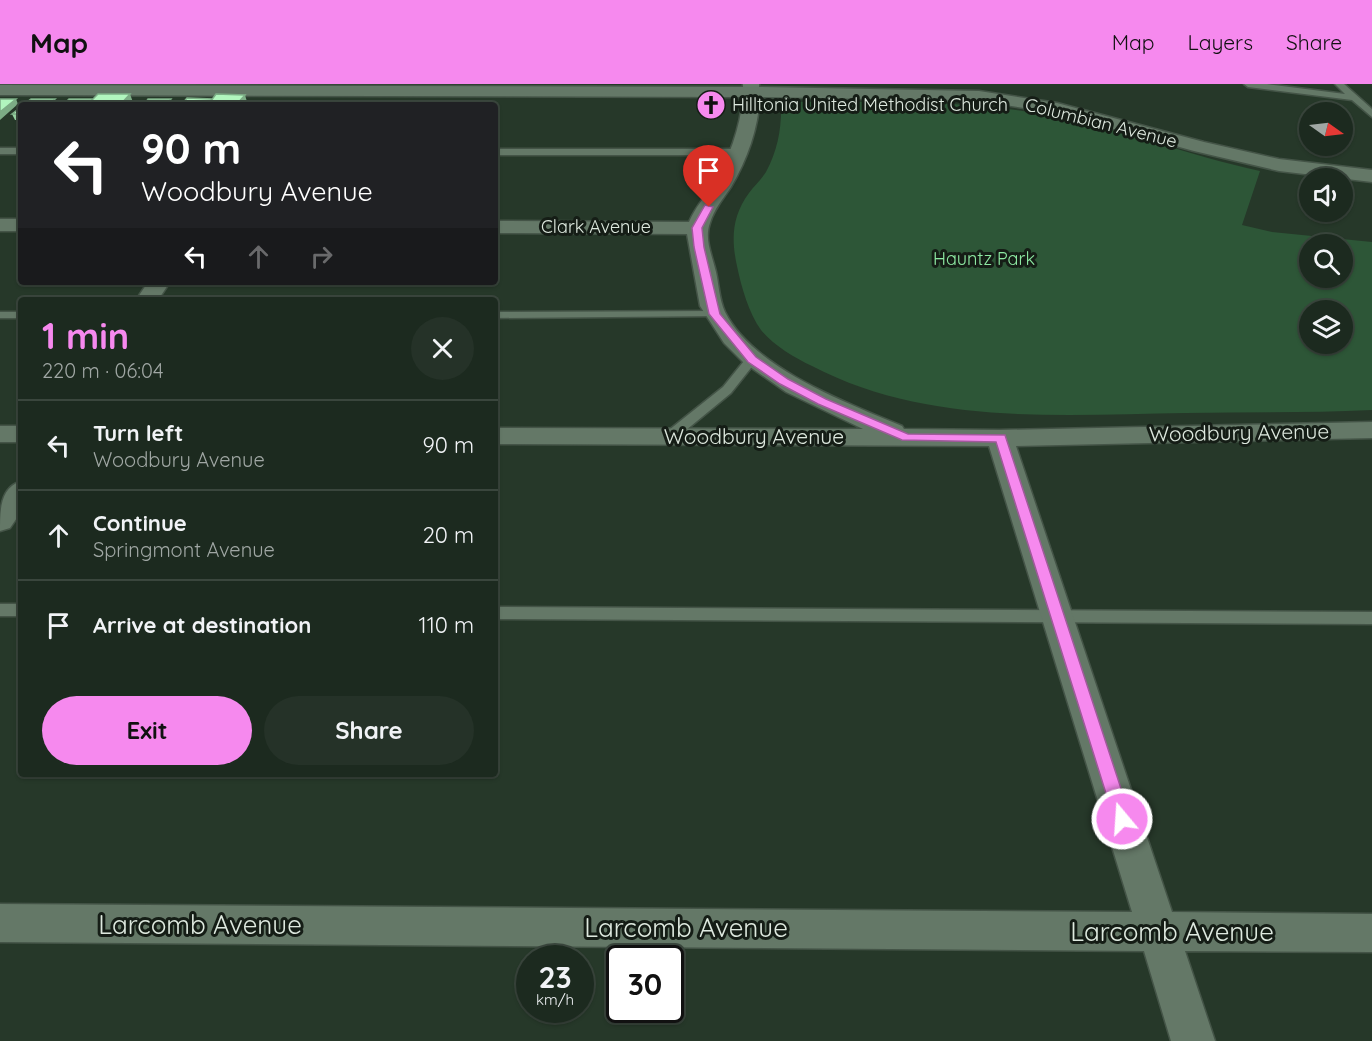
<!DOCTYPE html>
<html lang="en">
<head>
<meta charset="utf-8">
<style>
	:root { --surface:#1c2a1f; --page:#253228; --text:#f1f3f6; --muted:#a0a7a4; --line:#3a463d; --accent:#f689ee }
	body { margin:0; font-family:Quicksand,sans-serif; background:var(--page); color:var(--text); height:100vh; display:flex; flex-direction:column; font-size:22px; white-space:nowrap }
	* { box-sizing:border-box; margin:0 }
	p { font-size:20px; color:var(--muted) }
	.icon { flex:none; width:33px; height:33px; fill:none; stroke:currentColor; stroke-width:2; stroke-linecap:round; stroke-linejoin:round }
	.map { position:relative; flex:1; overflow:hidden }
	.side { position:absolute; left:18px; top:213px; width:480px; height:480px; display:flex; flex-direction:column; background:var(--surface); border-radius:6px; box-shadow:0 2px 4px #0004,0 0 0 2px var(--line) }
	.side>* { flex:none }
	.banner { position:absolute; left:18px; top:18px; width:480px; height:183px; border-radius:6px; box-shadow:0 2px 4px #0004,0 0 0 2px var(--line); background:#202124; color:#fff; overflow:hidden }
	.needle { width:39px; rotate:104deg }
	.buttons { position:absolute; left:1299px; top:18px; display:grid; gap:12px }
	.buttons a { display:grid; place-items:center; width:54px; height:54px; border-radius:50%; background:var(--surface); box-shadow:0 2px 4px #0004,0 0 0 2px var(--line); font-size:30px }
	.speed { position:absolute; left:516px; top:861px; display:flex; gap:12px; font-size:30px; font-weight:700; text-align:center }
	.speed>* { display:grid; place-content:center; width:78px; height:78px; border-radius:50%; background:var(--surface); box-shadow:0 2px 4px #0004,0 0 0 2px var(--line); line-height:1 }
	.speed small { font-size:15px; font-weight:400 }
	.speed .limit { border:3px solid #111; border-radius:9px; background:#fff; color:#111 }
	.pin { position:absolute; display:grid; place-items:center; width:51px; height:51px; color:#fff; margin:-62px -26px; border-radius:50% 50% 50% 0; rotate:-45deg; box-shadow:0 0 6px #0007 }
	.pin .icon { rotate:45deg }
	.me { position:absolute; width:66px; margin:-33px; rotate:342deg; stroke-linejoin:round; filter:drop-shadow(0 0 4px #0008) }
	.turn { display:flex; align-items:center; gap:21px; height:126px; padding:0 24px; font-size:27px }
	.turn .icon { width:78px; height:78px; stroke-width:2.5 }
	.turn b { display:block; font-size:42px; line-height:51px }
	.lanes { display:flex; align-items:center; height:57px; padding:0 24px; background:#0003; justify-content:center; gap:30px; direction:ltr }
	.lanes .off { opacity:.35 }
	.round { display:grid; place-items:center; flex:none; width:63px; height:63px; border-radius:32px; background:var(--page) }
	.head { display:flex; align-items:center; justify-content:space-between; height:102px; padding:0 24px }
	h1 { font-size:36px; font-weight:700; line-height:45px; color:var(--accent) }
	.button { display:flex; gap:12px; margin-top:auto; padding:12px 24px }
	.button a { flex:1; height:69px; border-radius:36px; background:var(--accent); color:#111; font-size:24px; font-weight:700; line-height:69px; text-align:center }
	.button a+a { background:var(--page); color:var(--text) }
	ul { padding:0; list-style:none }
	li { display:flex; align-items:center; gap:18px; height:90px; padding:0 24px; border-top:2px solid var(--line) }
	li div { flex:1 }
	li b { display:block; font-size:22px }
	li em { font-style:normal }
	header { display:flex; align-items:center; gap:36px; box-sizing:border-box; height:84px; padding:0 30px; background:var(--accent); color:#111 }
	header strong { font-size:28px }
	nav { display:flex; gap:33px; margin-inline-start:auto; font-size:21px }
	.map>svg:first-child { display:block }
	.green { fill:#2d5637; fill-rule:evenodd }
	.lines { fill:none; stroke-linecap:round; stroke-linejoin:round }
	.lane-casing { stroke:#445447; stroke-width:3 }
	.street-casing { stroke:#445447; stroke-width:3 }
	.lane { fill:#647867; fill-rule:evenodd }
	.street { fill:#647867; fill-rule:evenodd }
	.wall { fill:#98d4a3 }
	.shaded-wall { fill:#7cac85 }
	.building { fill:#b1f6be; stroke:#7cac85; stroke-width:1.5 }
	.route { fill:#f689ee; stroke:#a0599b; stroke-width:1.5 }
	.labels { text-anchor:middle; stroke-width:6; stroke-linejoin:round; paint-order:stroke }
	.far-poi-label { font-size:18px; fill:#dee9df; stroke:#151d16; text-anchor:start }
	.far-street-label { font-size:18px; fill:#dee9df; stroke:#151d16 }
	.far-park-label { font-size:18px; fill:#8de9a2; stroke:#151d16 }
	.street-label { font-size:21px; fill:#dee9df; stroke:#151d16 }
	.near-street-label { font-size:26px; fill:#dee9df; stroke:#151d16 }
</style>
</head>
<body>
<header>
<strong>Map</strong>
<nav><a>Map</a><a>Layers</a><a>Share</a></nav>
</header>
<div class="map">
<svg width="1372" height="957" viewBox="0 0 1372 957">
	<rect width="100%" height="100%" fill="#263829"/>
	<path class="green" d="M781,18C871,18 963,15 1053,32C1123,45 1190,72 1260,87L1242,141L1272,148L1372,158V326C1310,329 1248,328 1186,329C1061,331 927,342 812,282C795,274 773,261 761,246C749,230 741,202 737,182C731,155 732,132 749,109C754,102 761,96 766,88C778,66 782,42 781,18ZM1310,160H1342V194H1310ZM1310,226H1342V260H1310Z"/>
	<g class="lines">
		<g class="lane-casing">
			<path id="lane" d="M1244,0H1267L1345,10L1335,0H1344L1372,25V33L1352,16L1248,3Z
				M0,64H21V70H0Z
				M495,65H737L742,68L737,71H495Z
				M714,227L718,228V232L495,234V228Z
				M0,228H21V234H0Z
				M752,271L758,275L731,309L674,356H664L662,353L664,350L723,303L748,272Z
				M0,520H21V532H0Z
				M495,523L1372,528V540L495,535Z"/>
		</g>
		<g class="street-casing">
			<path id="street" d="M743,0H759V3L979,7L1057,19L1204,58L1279,75L1372,86V98L1279,87L1194,67L1056,29L979,17L760,13C758,45 747,76 731,103C723,115 714,125 710,139C704,155 712,171 716,188C719,201 719,215 725,228C753,284 847,319 902,342L904,345L1000,346L1372,338V354L1016,362L1172,828L1372,830V868L1185,867L1215,957H1171L1144,867L0,858V820L1132,828L989,362L495,360V344L863,345L786,308L743,278L724,259L700,222L687,150L495,149V137L689,138C695,124 704,114 712,102C729,75 740,45 743,13L0,11V1L743,3Z
				M0,135H21V147H0Z
				M148,198H170L158,216H136Z
				M0,342H21V358H0Z
				M21,397V428L10,444L0,447C0,426 0,404 21,397Z"/>
		</g>
		<use href="#lane" class="lane"/>
		<use href="#street" class="street"/>
	</g>
	<path class="wall" d="M21,23V36H15L12,30Z"/>
	<path class="shaded-wall" d="M130,10L134,21H120Z
		M245,11L248,21H236Z
		M16,15L18,20L0,36V28Z
		M55,15L57,21H48Z
		M171,15L172,21H166Z"/>
	<path class="building" d="M98,10H130L120,21H87Z
		M216,10L245,11L236,21H208Z
		M187,14L212,15L208,21H181Z
		M0,15H16L0,28Z
		M31,15H55L48,21H23Z
		M69,15H93L87,21H63Z
		M148,15H171L166,21H144Z
		M21,23V30H12Z"/>
	<path class="route" d="M705,121L713,123L702,144L704,163L720,230L756,273L788,295L826,315L908,350L1005,351L1131,735L1128,740L1122,742L1116,740L1114,735L996,358L902,356L818,320L780,300L748,278L709,230L694,163L692,144Z"/>
	<defs>
		<g id="church-disc" transform="scale(1.5)"><circle r="9.5" fill="#f689ee" stroke="#151d16"/><path d="M-1.2-6h2.4v3.5h3.3v2.4h-3.3V6h-2.4V-.1h-3.3v-2.4h3.3Z" fill="#111"/></g>
	</defs>
	<g fill-rule="evenodd">
		<use href="#church-disc" x="711" y="21"/>
	</g>
	<g class="labels">
		<g class="far-poi-label">
			<text x="732" y="27">Hilltonia United Methodist Church</text>
		</g>
		<g class="far-street-label">
			<text transform="translate(1101 39) rotate(14)" y="6">Columbian Avenue</text>
			<text x="596" y="149">Clark Avenue</text>
		</g>
		<g class="far-park-label">
			<text x="984" y="181">Hauntz Park</text>
		</g>
		<g class="street-label">
			<text transform="translate(1239 349) rotate(-1)" y="7">Woodbury Avenue</text>
			<text x="754" y="360">Woodbury Avenue</text>
		</g>
		<g class="near-street-label">
			<text x="200" y="850">Larcomb Avenue</text>
			<text x="686" y="853">Larcomb Avenue</text>
			<text x="1172" y="857">Larcomb Avenue</text>
		</g>
	</g>
</svg>
<div class="buttons">
<a><svg class="needle" viewBox="-14 -14 28 28"><path d="M0-13l5 13h-10z" fill="#e53935"/><path d="M0 13l5-13h-10z" fill="#a0a7a4"/></svg></a>
<a><svg class="icon" aria-label="sound" viewBox="0 0 24 24"><path d="M4 9h4l5-4v14l-5-4H4zM17 9q2 3 0 6"/></svg></a>
<a><svg class="icon" aria-label="search" viewBox="0 0 24 24"><circle cx="10" cy="10" r="6"/><path d="M15 15l6 6"/></svg></a>
<a><svg class="icon" aria-label="layers" viewBox="0 0 24 24"><path d="M12 4l9 5-9 5-9-5zM3 14l9 5 9-5"/></svg></a>
</div>
<div class="speed"><div>23<small>km/h</small></div><div class="limit">30</div></div>
<div class="pin" style="left:709px;top:123px;background:#d93025"><svg class="icon" aria-label="arrive" viewBox="0 0 24 24"><path d="M6 21V4h12l-3 4 3 4H6"/></svg></div>
<svg class="me" style="left:1122px;top:735px" viewBox="-20 -20 40 40"><circle r="17" fill="#f689ee" stroke="#fff" stroke-width="3"/><path d="M0-11L8 9 0 5-8 9z" fill="#fff"/></svg>
<div class="banner">
<div class="turn"><svg class="icon" aria-label="left" viewBox="0 0 24 24"><path d="M17 20v-9H6M10 6l-5 5 5 5"/></svg><div><b>90 m</b>Woodbury Avenue</div></div>
<div class="lanes"><svg class="icon" aria-label="left" viewBox="0 0 24 24"><path d="M17 20v-9H6M10 6l-5 5 5 5"/></svg><svg class="icon off" aria-label="ahead" viewBox="0 0 24 24"><path d="M12 20V5M6 11l6-6 6 6"/></svg><svg class="icon off" aria-label="right" viewBox="0 0 24 24"><path d="M7 20v-9h11M14 6l5 5-5 5"/></svg></div>
</div>
<section class="side">
<div class="head"><div><h1>1 min</h1><p>220 m · 06:04</p></div><a class="round"><svg class="icon" aria-label="close" viewBox="0 0 24 24"><path d="M6 6l12 12M18 6L6 18"/></svg></a></div>
<ul>
<li><svg class="icon" aria-label="left" viewBox="0 0 24 24"><path d="M17 20v-9H6M10 6l-5 5 5 5"/></svg><div><b>Turn left</b><p>Woodbury Avenue</p></div><em>90 m</em></li>
<li><svg class="icon" aria-label="ahead" viewBox="0 0 24 24"><path d="M12 20V5M6 11l6-6 6 6"/></svg><div><b>Continue</b><p>Springmont Avenue</p></div><em>20 m</em></li>
<li><svg class="icon" aria-label="arrive" viewBox="0 0 24 24"><path d="M6 21V4h12l-3 4 3 4H6"/></svg><div><b>Arrive at destination</b></div><em>110 m</em></li>
</ul>
<div class="button"><a>Exit</a><a>Share</a></div>
</section>
</div>
</body>
</html>
